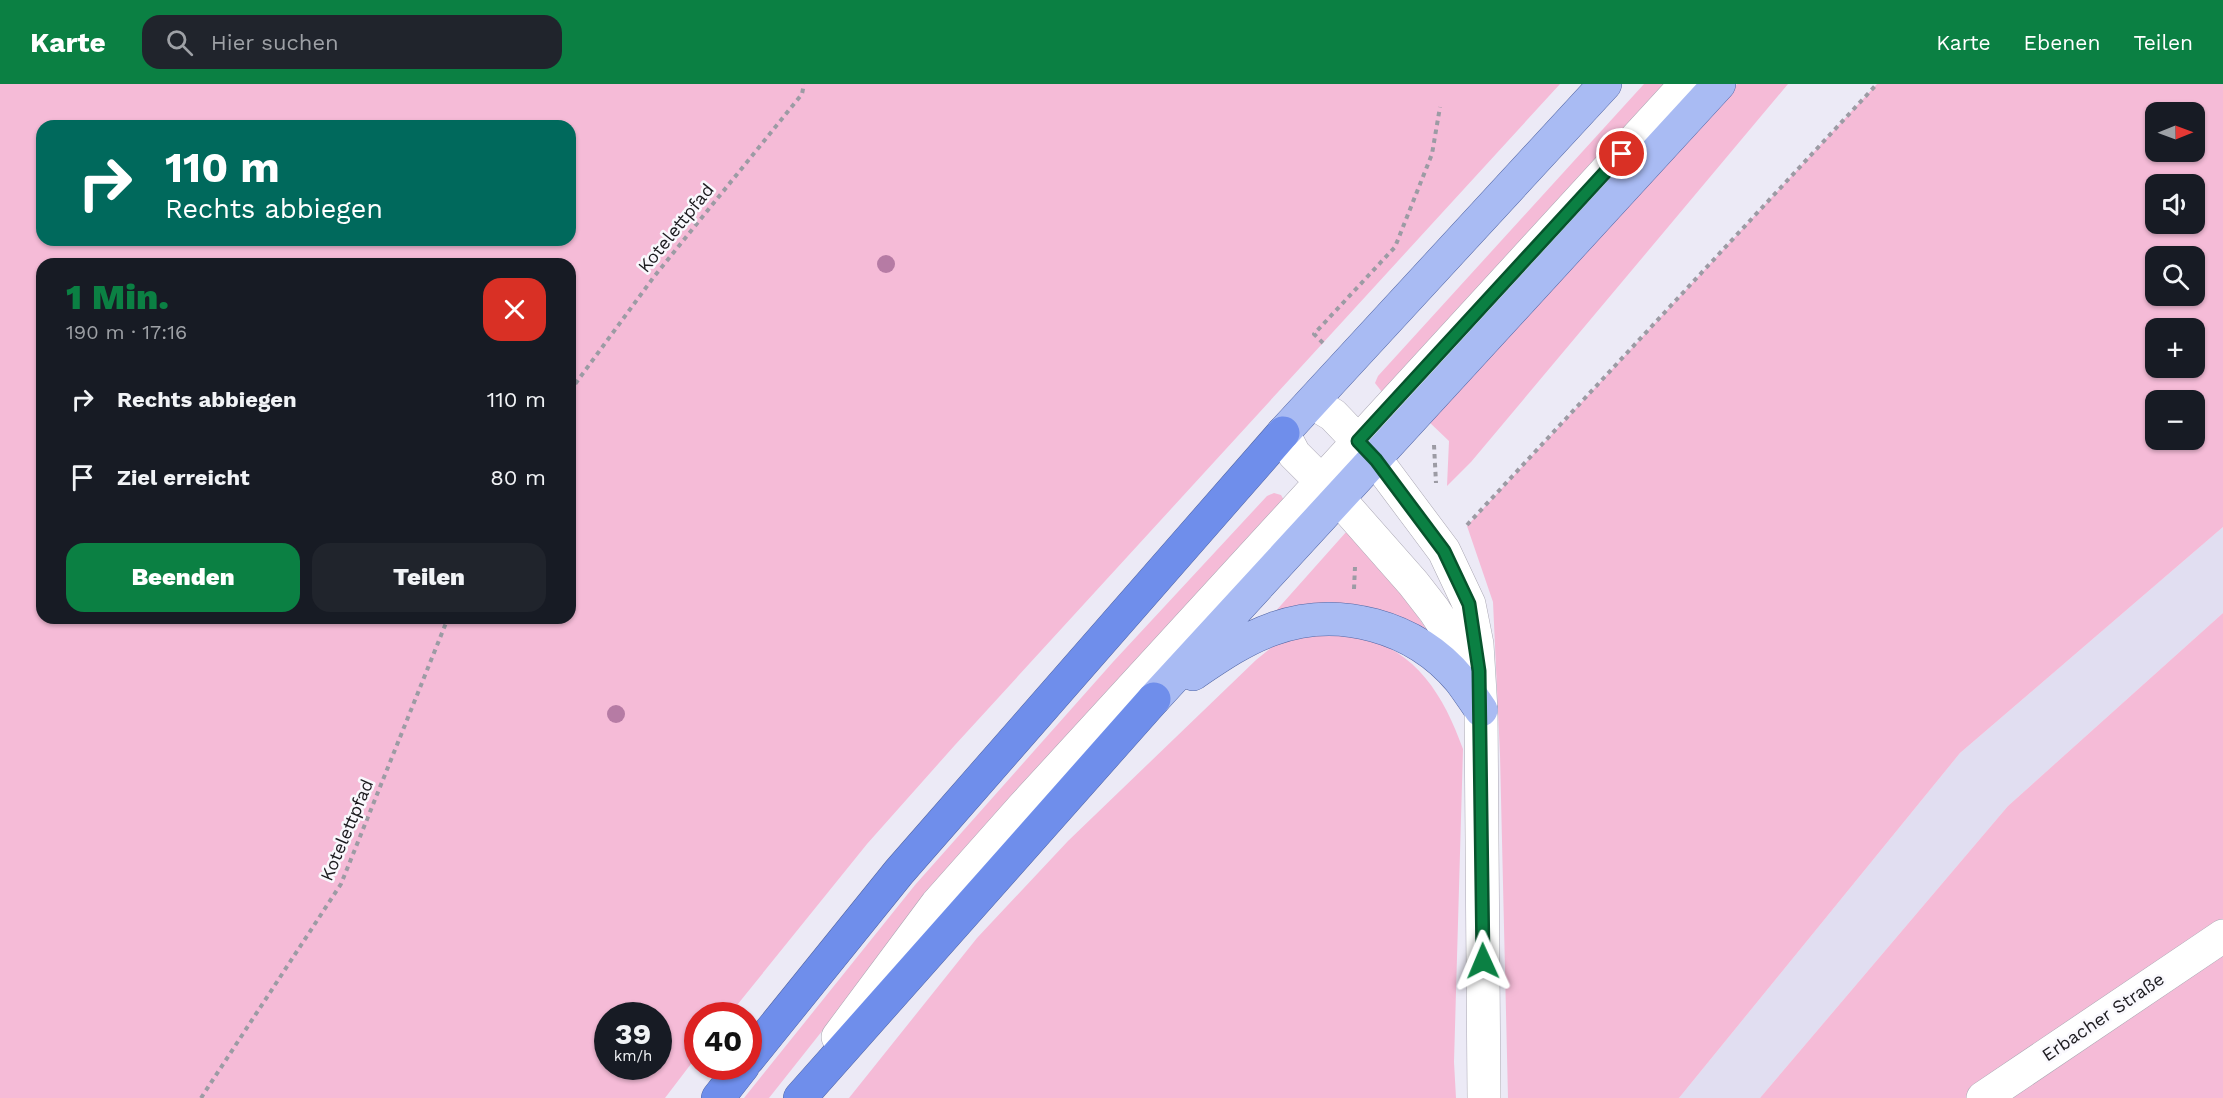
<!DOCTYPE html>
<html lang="de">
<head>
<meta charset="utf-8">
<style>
	:root { --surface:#171b24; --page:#20242c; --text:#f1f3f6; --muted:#9ea1a6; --accent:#0b8043 }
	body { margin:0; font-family:"Work Sans",sans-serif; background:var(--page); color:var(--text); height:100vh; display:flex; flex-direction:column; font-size:22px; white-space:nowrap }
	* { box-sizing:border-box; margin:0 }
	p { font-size:20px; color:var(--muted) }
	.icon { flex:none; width:33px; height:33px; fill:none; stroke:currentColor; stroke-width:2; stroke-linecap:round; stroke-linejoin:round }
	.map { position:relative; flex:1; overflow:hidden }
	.panel { position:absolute; left:36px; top:174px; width:540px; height:366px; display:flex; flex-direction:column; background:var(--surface); border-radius:18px; box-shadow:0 2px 4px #0004 }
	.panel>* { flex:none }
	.top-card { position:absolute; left:36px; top:36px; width:540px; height:126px; border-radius:18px; box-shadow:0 2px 4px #0004; background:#00695c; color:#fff; overflow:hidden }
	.needle { width:39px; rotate:89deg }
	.tools { position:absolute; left:2145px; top:18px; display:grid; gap:12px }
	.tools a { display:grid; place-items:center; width:60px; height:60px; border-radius:12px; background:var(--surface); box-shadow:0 2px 4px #0004; font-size:30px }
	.speed { position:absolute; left:594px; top:918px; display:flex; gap:12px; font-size:30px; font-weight:700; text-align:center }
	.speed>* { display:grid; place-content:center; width:78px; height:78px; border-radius:50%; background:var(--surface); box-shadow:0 2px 4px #0004; line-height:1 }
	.speed small { font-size:15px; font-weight:400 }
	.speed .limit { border:9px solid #d22; background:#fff; color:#111 }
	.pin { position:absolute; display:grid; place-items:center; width:51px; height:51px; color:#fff; margin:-26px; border:3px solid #fff; border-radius:50%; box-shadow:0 2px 6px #0007 }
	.me { position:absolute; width:66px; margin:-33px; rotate:359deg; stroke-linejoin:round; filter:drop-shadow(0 0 4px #0008) }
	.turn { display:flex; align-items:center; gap:21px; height:126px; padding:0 30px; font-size:27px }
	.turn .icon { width:78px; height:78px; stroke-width:2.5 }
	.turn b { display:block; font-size:42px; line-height:51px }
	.round { display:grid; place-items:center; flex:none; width:63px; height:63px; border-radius:18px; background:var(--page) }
	.summary { display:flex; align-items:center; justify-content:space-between; height:102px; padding:0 30px }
	h1 { font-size:36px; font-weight:800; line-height:45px; color:var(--accent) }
	.primary-button { display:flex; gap:12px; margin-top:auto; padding:12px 30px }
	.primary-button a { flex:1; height:69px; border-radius:18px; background:var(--accent); color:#fff; font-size:24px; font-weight:800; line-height:69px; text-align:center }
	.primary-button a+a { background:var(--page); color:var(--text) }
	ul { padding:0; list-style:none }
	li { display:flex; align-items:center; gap:18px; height:78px; padding:0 30px }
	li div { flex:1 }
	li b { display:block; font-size:22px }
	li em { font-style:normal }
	header { display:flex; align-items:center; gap:36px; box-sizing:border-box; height:84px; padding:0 30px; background:var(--accent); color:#fff }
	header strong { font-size:28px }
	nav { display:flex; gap:33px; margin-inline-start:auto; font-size:21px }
	.search { width:420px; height:54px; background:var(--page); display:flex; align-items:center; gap:15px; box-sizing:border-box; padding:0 21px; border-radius:18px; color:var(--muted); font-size:22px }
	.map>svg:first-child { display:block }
	.built { fill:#e1def1 }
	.green { fill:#f5bbd7; fill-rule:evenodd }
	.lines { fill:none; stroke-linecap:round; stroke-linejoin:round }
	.secondary-casing { stroke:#aaa7b3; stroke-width:34 }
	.primary-casing { stroke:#5266a4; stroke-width:34 }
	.highway-casing { stroke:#5266a4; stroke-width:34 }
	.path { stroke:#9c9ba4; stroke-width:4; stroke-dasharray:4.5 4.5; stroke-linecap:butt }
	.secondary { stroke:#fff; stroke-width:33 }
	.primary { stroke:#a9bbf3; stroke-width:33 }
	.highway { stroke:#6f8eeb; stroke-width:33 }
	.tree { fill:#b67ba4 }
	.route-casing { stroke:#07532c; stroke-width:15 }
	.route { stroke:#0b8043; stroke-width:10 }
	.labels { text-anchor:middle; stroke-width:5; stroke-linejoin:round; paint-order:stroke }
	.street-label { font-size:18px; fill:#1c1b1f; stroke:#f9f8fd }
</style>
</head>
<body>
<header>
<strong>Karte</strong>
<div class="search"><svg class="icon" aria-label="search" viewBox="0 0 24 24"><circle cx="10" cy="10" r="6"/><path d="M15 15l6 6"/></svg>Hier suchen</div>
<nav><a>Karte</a><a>Ebenen</a><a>Teilen</a></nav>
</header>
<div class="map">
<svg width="2223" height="1014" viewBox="0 0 2223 1014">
	<rect width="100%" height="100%" fill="#eceaf6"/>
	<path class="built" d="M2223,443V529L2008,722L1760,1014H1679L1960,669Z"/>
	<path class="green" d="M0,0H1560L955,661L867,760L729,931L698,932L697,972L665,1014H0ZM42,42H570V156H42ZM42,180H570V534H42ZM608,932H658V982H608Z
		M1644,0H1671L1382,308L1375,299L1378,292Z
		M1737,0H1788L1471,378L1447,402L1449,357L1427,336Z
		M1877,0H2223V443L1960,669L1679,1014H1508L1500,671L1493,518L1467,442ZM2194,28V68H2156V28ZM2156,100H2194V140H2156ZM2156,172H2194V212H2156ZM2194,244V284H2156V244ZM2194,316V356H2156V316Z
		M1274,409L1281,411L1285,418L853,908L769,1014H744L915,801L1113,578L1267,412Z
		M1347,447C1380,484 1413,520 1437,563C1420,552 1402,538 1383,528C1351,512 1308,524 1274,529Z
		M2223,529V1014H1760L2008,722Z
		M1308,551C1324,551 1343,548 1359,552C1417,567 1444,612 1463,665L1454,978L1456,1014H849L977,854L1068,757L1256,576L1277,559Z"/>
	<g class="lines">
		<g class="secondary-casing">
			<path id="secondary" d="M1313,319L1333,331L1376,376L1444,467L1469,520L1477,560L1481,626L1484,1014
				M1283,349L1294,370L1339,415L1413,499L1434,526L1455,558L1471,597
				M838,953L937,820L1024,722L1686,0
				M1983,1014L2223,852"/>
		</g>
		<g class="primary-casing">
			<path id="primary" d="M1283,349L1605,0
				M1193,590C1218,573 1244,555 1273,545C1338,521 1415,542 1460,596C1467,605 1474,616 1481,626
				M1154,615L1719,0"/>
		</g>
		<g class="highway-casing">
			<path id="highway" d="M748,975L899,788L1283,349
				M718,1014L743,982
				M800,1014L1154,615"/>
		</g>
		<path class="path" d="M1323,259L1314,250L1395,163L1432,70L1440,23
			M570,307L653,194L802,10L804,0
			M1434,361L1436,399
			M1467,441L1877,0
			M1354,505L1355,483
			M201,1014L341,800L448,534"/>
		<use href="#secondary" class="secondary"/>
		<use href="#primary" class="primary"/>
		<use href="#highway" class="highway"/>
	</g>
	<g class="tree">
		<circle cx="886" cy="180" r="9"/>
		<circle cx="616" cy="630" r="9"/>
	</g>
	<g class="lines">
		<g class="route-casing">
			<path id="route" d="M1483,877L1479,587L1469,520L1444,467L1376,376L1358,357L1622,70"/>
		</g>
		<use href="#route" class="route"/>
	</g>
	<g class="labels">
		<g class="street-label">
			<text transform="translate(676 144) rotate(-51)" y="6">Kotelettpfad</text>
			<text transform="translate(347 746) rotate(-67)" y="6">Kotelettpfad</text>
			<text transform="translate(2103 933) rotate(-34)" y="6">Erbacher Straße</text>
		</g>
	</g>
</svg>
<div class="tools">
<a><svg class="needle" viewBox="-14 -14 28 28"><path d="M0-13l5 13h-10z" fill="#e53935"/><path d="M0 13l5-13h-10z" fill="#9ea1a6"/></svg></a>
<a><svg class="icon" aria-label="sound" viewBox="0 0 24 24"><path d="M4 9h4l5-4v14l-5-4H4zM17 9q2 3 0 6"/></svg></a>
<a><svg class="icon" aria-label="search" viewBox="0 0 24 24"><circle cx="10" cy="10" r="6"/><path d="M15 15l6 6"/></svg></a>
<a>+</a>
<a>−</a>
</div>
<div class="speed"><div>39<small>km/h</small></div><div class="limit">40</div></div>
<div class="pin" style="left:1622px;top:70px;background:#d93025"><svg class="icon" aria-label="arrive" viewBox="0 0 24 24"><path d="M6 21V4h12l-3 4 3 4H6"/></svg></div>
<svg class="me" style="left:1483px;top:877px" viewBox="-20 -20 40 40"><path d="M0-17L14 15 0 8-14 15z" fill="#0b8043" stroke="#fff" stroke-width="4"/></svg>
<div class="top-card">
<div class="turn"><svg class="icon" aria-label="right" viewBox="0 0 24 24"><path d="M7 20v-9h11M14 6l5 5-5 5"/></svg><div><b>110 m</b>Rechts abbiegen</div></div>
</div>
<section class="panel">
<div class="summary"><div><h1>1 Min.</h1><p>190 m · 17:16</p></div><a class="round" style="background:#d93025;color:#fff"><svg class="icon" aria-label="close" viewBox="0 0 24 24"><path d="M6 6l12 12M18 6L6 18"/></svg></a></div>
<ul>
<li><svg class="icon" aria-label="right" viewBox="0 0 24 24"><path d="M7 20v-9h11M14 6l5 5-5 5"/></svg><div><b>Rechts abbiegen</b></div><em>110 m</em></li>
<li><svg class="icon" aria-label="arrive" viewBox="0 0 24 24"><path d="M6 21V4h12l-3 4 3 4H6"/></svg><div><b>Ziel erreicht</b></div><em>80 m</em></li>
</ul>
<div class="primary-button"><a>Beenden</a><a>Teilen</a></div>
</section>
</div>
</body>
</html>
